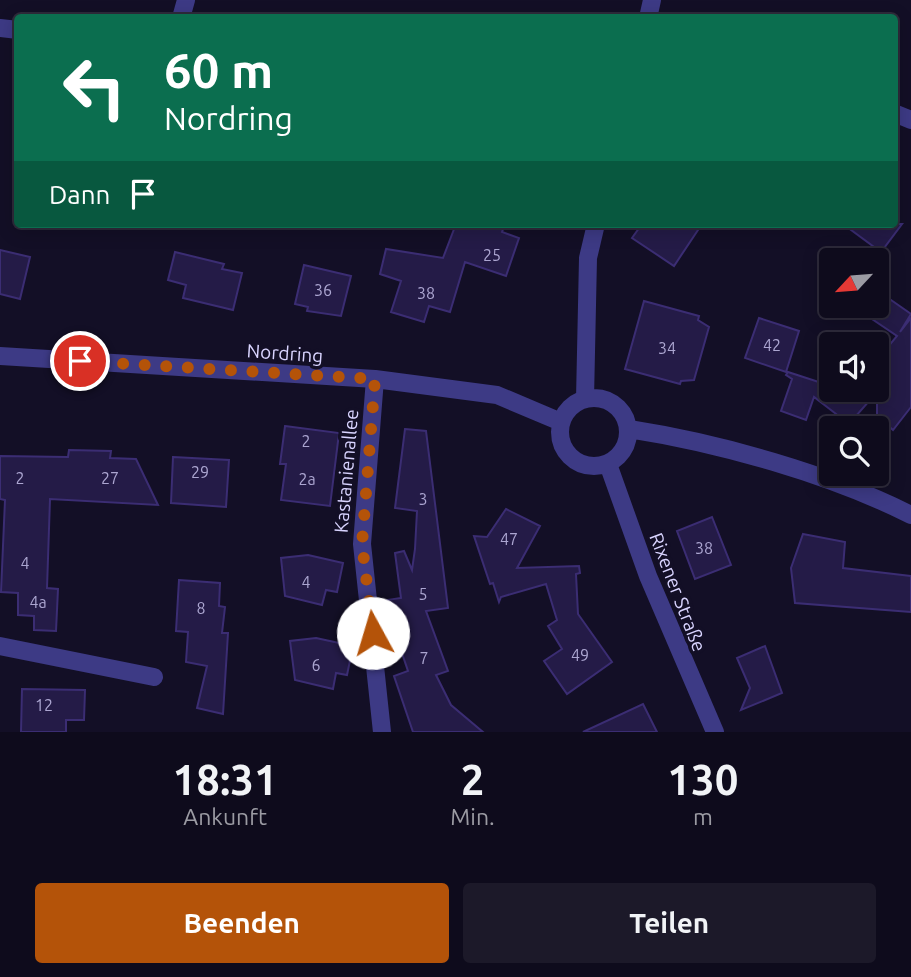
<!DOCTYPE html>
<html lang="de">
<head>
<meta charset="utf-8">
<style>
	:root { --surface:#0e0b1c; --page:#1c1929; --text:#f1f3f6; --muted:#9b9ba3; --line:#2e2b3b; --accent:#b45309 }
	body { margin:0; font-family:Ubuntu,sans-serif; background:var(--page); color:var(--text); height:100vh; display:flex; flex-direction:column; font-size:26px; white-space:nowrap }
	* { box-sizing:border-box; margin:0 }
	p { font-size:23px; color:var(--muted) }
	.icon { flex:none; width:38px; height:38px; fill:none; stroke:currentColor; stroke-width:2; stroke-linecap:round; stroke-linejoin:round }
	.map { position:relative; height:732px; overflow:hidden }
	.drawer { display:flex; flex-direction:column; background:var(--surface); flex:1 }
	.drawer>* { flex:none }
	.banner { position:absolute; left:14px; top:14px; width:884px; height:214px; border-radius:7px; box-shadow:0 4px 18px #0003,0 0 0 2px var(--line); background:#0b6e4f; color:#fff; overflow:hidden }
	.needle { width:46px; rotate:244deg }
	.controls { position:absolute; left:819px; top:248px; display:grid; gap:14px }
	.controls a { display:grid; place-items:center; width:70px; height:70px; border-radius:7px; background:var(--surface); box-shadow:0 4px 18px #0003,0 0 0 2px var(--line); font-size:35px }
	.pin { position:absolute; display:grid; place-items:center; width:60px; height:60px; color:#fff; margin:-30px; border:4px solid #fff; border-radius:50%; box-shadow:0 2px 7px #0007 }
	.me { position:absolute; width:77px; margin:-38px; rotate:354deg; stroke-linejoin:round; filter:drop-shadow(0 0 5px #0008) }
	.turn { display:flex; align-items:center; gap:24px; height:147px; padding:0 35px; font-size:32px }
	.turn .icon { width:91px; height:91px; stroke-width:2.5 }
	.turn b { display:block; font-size:49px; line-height:60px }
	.then { display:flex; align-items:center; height:66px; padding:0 35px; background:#0003; gap:14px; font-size:26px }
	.eta { display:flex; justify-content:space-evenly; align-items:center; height:119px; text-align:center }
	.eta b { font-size:42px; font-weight:700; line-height:49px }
	.primary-button { display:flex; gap:14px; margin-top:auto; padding:14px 35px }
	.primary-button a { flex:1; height:80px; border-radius:7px; background:var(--accent); color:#fff; font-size:28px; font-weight:700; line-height:80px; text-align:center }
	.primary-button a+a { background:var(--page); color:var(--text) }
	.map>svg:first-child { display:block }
	.building { fill:#241b47; stroke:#3b2d73; stroke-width:2 }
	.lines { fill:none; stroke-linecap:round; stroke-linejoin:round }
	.minor { stroke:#3d3a85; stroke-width:18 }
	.route { stroke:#b45309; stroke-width:12; stroke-dasharray:0 21.6 }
	.labels { text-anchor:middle; stroke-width:7; stroke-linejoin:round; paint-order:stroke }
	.number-label { font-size:16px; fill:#aca6d1 }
	.street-label { font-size:19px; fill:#d9d4ff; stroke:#130f26 }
</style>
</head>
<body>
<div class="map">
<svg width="911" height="732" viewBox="0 0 911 732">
	<rect width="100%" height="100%" fill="#130f26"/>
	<path class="building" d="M456,224H505L502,232L519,238L506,276L465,262L450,312L429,306L424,322L391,312L401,281L380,274L386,249L443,258Z
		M642,224H702L674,266L632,238Z
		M843,224H902L881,252Z
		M0,250L30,257L20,299L0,294Z
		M175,252L224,264L222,269L242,273L233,310L183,298L186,285L168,280Z
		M304,265L351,276L341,316L307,311L308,307L295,304Z
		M881,293L911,314L900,332L911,318V407L893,430L877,416V392L849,424L814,397L806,420L781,411L792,379L786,375L788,372L831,386V390H877V360L897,336L866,315L872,306H877Z
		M644,301L699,316L698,320L709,327L694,380L681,381L680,384L625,369Z
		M759,318L799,331L786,372L745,358Z
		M285,426L339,433L330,506L281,500L286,464H280Z
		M405,429L426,431L448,608L426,611L448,671L436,675L451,705L483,732H413L394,676L408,671L393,627L408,625L389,621L387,600L401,598L395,553L404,551L412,570L415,549L417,511L395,508Z
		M69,450L111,451L110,458L136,459L158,505L50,499L47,588L58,589L56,631L34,630V616L18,615V593L1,592L5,500L0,499V456L68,457Z
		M173,457L229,460L226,507L171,503Z
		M506,509L540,526L517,568L579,566L580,573L576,574L578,614L612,662L567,694L544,661L562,649L548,626L557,620L546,584L501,597L499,602L493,583L490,584L474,536L487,537Z
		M712,517L731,565L695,579L677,531Z
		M803,534L845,542L843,568L911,576V612L795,603L791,568Z
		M308,555L343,563L337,592L326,590L322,605L285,596L281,558Z
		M179,580L220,583L219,606L225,607L222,633H228L223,714L197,708L207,666L186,662L188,632L176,631Z
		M316,638L353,646L347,675L336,673L333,689L295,680L290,641Z
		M765,646L782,693L741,710L750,688L737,658Z
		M22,689L85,690L84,720H66V732H21Z
		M643,704L657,732H583Z"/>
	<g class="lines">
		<path class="minor" d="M181,18L186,0
			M648,18L652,0
			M0,28L18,30
			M894,113L911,120
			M0,356L375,379L497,395L561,422
			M375,379L362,544L382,732
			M560 432a34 34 0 1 1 68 0a34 34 0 1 1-68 0Z
			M585,399L588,258L596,224
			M629,429C719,443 830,474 911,515
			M608,464L648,576L715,732
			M0,646L154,677"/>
	</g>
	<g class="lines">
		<path class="route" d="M80,361L375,379L362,544L373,633"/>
	</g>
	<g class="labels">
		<g class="number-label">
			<text x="492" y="261">25</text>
			<text x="323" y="296">36</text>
			<text x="426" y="299">38</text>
			<text x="772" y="351">42</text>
			<text x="667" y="354">34</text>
			<text x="306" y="447">2</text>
			<text x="200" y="478">29</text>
			<text x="20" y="484">2</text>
			<text x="110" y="484">27</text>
			<text x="307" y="485">2a</text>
			<text x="423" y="505">3</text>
			<text x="509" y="545">47</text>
			<text x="704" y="554">38</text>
			<text x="25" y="569">4</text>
			<text x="306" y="588">4</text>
			<text x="423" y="600">5</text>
			<text x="38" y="608">4a</text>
			<text x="201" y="614">8</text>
			<text x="580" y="661">49</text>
			<text x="424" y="664">7</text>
			<text x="316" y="671">6</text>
			<text x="44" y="711">12</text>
		</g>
		<g class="street-label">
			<text transform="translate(285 353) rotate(4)" y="7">Nordring</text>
			<text transform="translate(346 471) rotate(-85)" y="7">Kastanienallee</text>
			<text transform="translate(678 592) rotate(69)" y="7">Rixener Straße</text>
		</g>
	</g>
</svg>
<div class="controls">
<a><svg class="needle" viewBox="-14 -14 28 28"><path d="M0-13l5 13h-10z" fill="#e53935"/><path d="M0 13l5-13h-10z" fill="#9b9ba3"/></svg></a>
<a><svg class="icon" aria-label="sound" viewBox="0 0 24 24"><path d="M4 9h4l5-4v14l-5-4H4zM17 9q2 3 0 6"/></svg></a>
<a><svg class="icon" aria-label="search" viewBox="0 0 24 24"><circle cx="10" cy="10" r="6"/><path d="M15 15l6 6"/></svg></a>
</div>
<div class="pin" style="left:80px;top:361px;background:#d93025"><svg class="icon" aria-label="arrive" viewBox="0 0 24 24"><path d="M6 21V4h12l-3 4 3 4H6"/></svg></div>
<svg class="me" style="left:373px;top:633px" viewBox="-20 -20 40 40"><circle r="19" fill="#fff"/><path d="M0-13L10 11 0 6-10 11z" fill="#b45309"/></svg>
<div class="banner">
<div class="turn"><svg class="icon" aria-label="left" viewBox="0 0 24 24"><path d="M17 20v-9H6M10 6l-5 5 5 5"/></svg><div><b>60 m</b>Nordring</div></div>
<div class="then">Dann<svg class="icon" aria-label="arrive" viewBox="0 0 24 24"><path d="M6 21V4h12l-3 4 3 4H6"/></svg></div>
</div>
</div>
<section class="drawer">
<div class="eta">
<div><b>18:31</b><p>Ankunft</p></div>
<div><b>2</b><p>Min.</p></div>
<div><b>130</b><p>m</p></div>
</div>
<div class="primary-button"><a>Beenden</a><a>Teilen</a></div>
</section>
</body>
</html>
